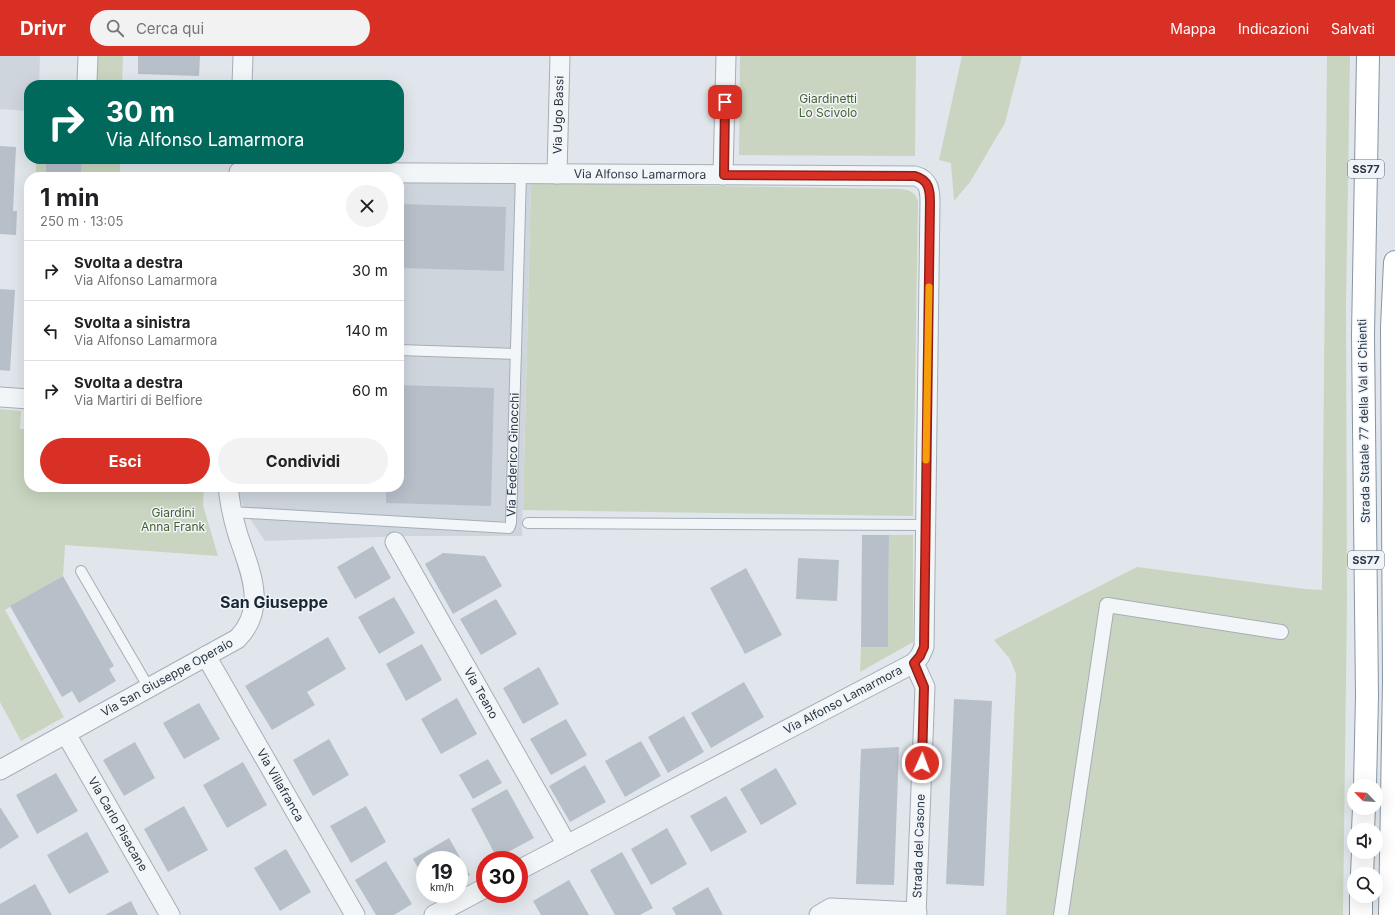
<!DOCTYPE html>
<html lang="it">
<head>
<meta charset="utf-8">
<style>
	:root { --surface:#fff; --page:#f2f2f2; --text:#202124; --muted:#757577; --line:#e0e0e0; --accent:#d93025 }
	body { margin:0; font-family:Inter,sans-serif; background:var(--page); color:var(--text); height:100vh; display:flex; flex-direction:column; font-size:15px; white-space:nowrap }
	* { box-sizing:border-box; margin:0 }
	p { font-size:13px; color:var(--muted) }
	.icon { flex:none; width:22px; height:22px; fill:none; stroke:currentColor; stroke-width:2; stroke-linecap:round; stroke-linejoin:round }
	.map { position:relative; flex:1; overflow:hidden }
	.panel { position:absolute; left:24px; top:116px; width:380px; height:320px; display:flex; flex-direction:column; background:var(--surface); border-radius:16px; box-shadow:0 4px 16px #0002 }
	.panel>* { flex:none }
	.banner { position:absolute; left:24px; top:24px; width:380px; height:84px; border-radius:16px; box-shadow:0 4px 16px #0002; background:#00695c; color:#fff; overflow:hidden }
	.needle { width:26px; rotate:295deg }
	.buttons { position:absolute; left:1347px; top:723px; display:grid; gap:8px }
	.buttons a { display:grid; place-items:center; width:36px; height:36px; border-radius:50%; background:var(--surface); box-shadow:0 4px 16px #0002; font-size:20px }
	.speed { position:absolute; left:416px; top:795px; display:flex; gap:8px; font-size:20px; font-weight:700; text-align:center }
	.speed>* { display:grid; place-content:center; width:52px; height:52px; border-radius:50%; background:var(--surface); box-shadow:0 4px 16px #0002; line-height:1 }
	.speed small { font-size:10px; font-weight:400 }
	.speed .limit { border:6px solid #d22; background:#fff; color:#111 }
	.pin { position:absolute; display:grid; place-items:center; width:34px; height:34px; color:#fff; margin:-17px; border-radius:8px; box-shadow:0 2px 6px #0006 }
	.me { position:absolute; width:44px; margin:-22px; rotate:2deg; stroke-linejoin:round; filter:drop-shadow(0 0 3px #0008) }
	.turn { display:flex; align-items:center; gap:14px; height:84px; padding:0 16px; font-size:18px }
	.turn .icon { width:52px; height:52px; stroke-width:2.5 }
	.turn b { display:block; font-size:28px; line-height:34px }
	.round { display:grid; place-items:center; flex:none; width:42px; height:42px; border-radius:21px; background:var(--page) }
	.head { display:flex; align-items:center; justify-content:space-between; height:68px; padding:0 16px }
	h1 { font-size:24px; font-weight:700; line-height:30px }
	.cta { display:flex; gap:8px; margin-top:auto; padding:8px 16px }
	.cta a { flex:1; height:46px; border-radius:24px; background:var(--accent); color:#fff; font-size:16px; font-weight:700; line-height:46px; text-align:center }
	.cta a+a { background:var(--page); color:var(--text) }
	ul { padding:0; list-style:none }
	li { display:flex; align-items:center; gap:12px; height:60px; padding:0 16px; border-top:1px solid var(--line) }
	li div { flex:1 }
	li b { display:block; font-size:15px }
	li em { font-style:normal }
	header { display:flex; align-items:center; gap:24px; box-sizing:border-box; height:56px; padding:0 20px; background:var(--accent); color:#fff }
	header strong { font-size:19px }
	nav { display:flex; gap:22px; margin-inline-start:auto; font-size:14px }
	.search { width:280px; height:36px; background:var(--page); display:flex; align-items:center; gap:10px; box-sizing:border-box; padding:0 14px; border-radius:22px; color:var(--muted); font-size:15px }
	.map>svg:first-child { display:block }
	.built { fill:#ced5dd }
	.green { fill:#c9d5c0 }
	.building { fill:#b7c0c9 }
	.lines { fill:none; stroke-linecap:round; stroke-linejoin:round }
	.service-casing { stroke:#a5aeb6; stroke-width:12 }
	.pedestrian-casing { stroke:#a5aeb6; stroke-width:16 }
	.minor-casing { stroke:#a5aeb6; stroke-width:21 }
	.trunk-casing { stroke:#8696a3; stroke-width:24 }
	.service { stroke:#f3f6f8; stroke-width:10 }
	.pedestrian { stroke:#f3f6f8; stroke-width:14 }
	.minor { stroke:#f3f6f8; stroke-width:19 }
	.trunk { stroke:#fff; stroke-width:22 }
	.route-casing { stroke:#8d1f18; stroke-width:10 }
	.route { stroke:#d93025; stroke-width:7 }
	.slow { stroke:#f59e0b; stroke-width:7 }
	.labels { text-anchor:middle; stroke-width:3; stroke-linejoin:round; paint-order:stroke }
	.shield { fill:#f0f4f8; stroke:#636f7a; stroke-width:1 }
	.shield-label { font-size:11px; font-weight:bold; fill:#273644 }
	.park-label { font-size:12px; fill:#436132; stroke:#f0f4f8 }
	.street-label { font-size:12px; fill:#273644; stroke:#f0f4f8 }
	.district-label { font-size:16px; font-weight:bold; fill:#192734; stroke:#f0f4f8 }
</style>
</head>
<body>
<header>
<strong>Drivr</strong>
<div class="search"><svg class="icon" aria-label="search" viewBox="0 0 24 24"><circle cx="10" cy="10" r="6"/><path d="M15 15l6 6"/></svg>Cerca qui</div>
<nav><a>Mappa</a><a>Indicazioni</a><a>Salvati</a></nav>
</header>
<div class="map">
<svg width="1395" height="859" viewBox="0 0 1395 859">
	<rect width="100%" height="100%" fill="#e0e6eb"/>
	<path class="built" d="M0,0H40L39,29H29V55L0,53Z
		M399,127H531L522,480H406L265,485L246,457L239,440L238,431H399Z"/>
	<path class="green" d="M96,0H123L122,29H39V25L95,26Z
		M740,0H916L915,100L739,99Z
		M962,0H1022L1005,67L970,126L954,145L951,107L939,104Z
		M1327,0H1350L1346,249L1347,545L1343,859H1006L1016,618L1010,603L994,584L1137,511L1305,533L1322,534Z
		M36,103H46V121H36Z
		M82,103H120V121H81Z
		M531,127L900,133C910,134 915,136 918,145L913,460L523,454Z
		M0,353L21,355L20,373H29V431H204L203,449L218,500L65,489L63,520L5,554L64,661L21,685L0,646Z
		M889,479H913V586L860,616L861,591H888Z"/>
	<path class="building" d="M138,0H200L199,20L138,18Z
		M0,90L16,91L13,155H17L16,179L0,178Z
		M46,103H82L81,121H46Z
		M399,148L506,151L504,215L399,212Z
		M0,233L15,234L10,315L0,314Z
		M399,329L494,332L491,450L386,447V431H399Z
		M862,479H889L888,591H861Z
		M373,490L391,522L355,543L337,511Z
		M443,497L485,500L502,530L453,558L425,508Z
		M798,502L839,504L837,545L796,543Z
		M746,512L782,579L745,598L710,532Z
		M63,520L114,610L109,613L116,625L79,647L72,635L62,641L10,550Z
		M394,541L415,577L379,598L358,561Z
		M496,543L517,578L481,599L460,563Z
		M328,581L346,613L307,636L315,649L272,674L245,630Z
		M422,588L442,624L406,645L386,608Z
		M539,611L559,648L523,668L503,632Z
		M744,626L764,661L711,692L691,657Z
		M457,642L477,678L441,698L421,663Z
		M954,643L992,645L984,830L946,828Z
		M199,647L220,683L184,703L163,667Z
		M684,660L704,696L668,717L648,681Z
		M566,663L587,699L551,719L530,683Z
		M329,683L349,719L313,740L293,704Z
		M641,685L661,720L625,741L605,705Z
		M135,686L155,722L124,740L103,704Z
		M899,691L894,829L856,828L861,693Z
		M488,703L502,727L473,743L459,719Z
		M243,706L267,749L227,772L203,729Z
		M585,709L606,746L570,766L549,730Z
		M776,712L797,748L761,769L740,733Z
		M56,717L78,755L37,778L16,739Z
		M507,733L534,782L497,802L471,753Z
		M726,740L747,776L711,796L690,760Z
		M184,750L208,794L168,816L144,773Z
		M366,750L386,786L351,807L330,770Z
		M0,751L19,781L0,793Z
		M667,772L687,808L651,829L631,793Z
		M87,776L109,816L69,838L47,799Z
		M449,782L470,819L459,825V804H425V824L413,803Z
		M286,793L311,836L280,855L254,812Z
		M622,796L653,852L640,859H615L590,814Z
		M386,805L412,848L394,859H376L355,824Z
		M569,824L589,859H541L533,845Z
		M35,828L52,859H0V848Z
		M708,831L723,859H676L672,852Z
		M131,845L138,859H105Z"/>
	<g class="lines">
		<g class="service-casing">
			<g id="service">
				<path d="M399,294L516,298"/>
				<path id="s1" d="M232,456L509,472L511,467L521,118"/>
				<path d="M528,467L925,469"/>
				<path d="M81,515L149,632"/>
			</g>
		</g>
		<g class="pedestrian-casing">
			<path id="pedestrian" d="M1061,859L1107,549L1281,576"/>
		</g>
		<g class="minor-casing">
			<g id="minor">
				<path d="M87,26L88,0"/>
				<path d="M242,29L243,0"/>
				<path id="s2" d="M239,116L915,120C929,124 930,134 930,146L924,591L920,600L914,607L519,814"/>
				<path id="s3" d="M557,118L560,0"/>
				<path d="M723,119L726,0"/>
				<path d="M0,341L29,343"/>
				<path id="s4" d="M395,486L567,789"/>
				<path id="s5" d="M206,600L355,859"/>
				<path d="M914,607L925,631L916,859"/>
				<path id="s6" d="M66,678L170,859"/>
				<path id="s7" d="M0,714L237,583C268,552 250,515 238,479C233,463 230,448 228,431"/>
				<path d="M434,859L485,832"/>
				<path d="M819,859L831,852L917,856"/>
			</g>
		</g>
		<g class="trunk-casing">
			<path id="trunk" d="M1365,730L1367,640L1363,279L1368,0
				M1363,774L1364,752
				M1362,818L1363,796
				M1361,859V840
				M1390,859L1394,625L1392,271L1395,206"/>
		</g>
		<use href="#service" class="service"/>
		<use href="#pedestrian" class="pedestrian"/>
		<use href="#minor" class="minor"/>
		<use href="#trunk" class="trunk"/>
	</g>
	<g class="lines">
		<g class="route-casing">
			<path id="route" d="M725,46L724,119L915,120C929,124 930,134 930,146L924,591L920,600L914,607L924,631L922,707"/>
		</g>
		<use href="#route" class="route"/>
		<path class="slow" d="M926,404L929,231"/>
	</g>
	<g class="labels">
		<g class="shield">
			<rect x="1348" y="104" width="36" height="18" rx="3"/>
			<rect x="1348" y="495" width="36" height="18" rx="3"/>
		</g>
		<g class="shield-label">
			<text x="1366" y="117">SS77</text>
			<text x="1366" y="508">SS77</text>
		</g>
		<g class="park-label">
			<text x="828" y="47">Giardinetti<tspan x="828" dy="14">Lo Scivolo</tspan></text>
			<text x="173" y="461">Giardini<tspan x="173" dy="14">Anna Frank</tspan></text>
		</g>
		<g class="street-label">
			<text dy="4" stroke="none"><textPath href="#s3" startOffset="59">Via Ugo Bassi</textPath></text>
			<text dy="4" stroke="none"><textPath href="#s2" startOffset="401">Via Alfonso Lamarmora</textPath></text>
			<text transform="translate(1364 365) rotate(-91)" y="4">Strada Statale 77 della Val di Chienti</text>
			<text dy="4" stroke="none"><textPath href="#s1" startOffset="351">Via Federico Ginocchi</textPath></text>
			<text dy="4" stroke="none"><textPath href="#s7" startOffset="191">Via San Giuseppe Operaio</textPath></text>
			<text dy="4" stroke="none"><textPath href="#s4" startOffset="174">Via Teano</textPath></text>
			<text transform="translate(843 644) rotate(-28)" y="4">Via Alfonso Lamarmora</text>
			<text dy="4" stroke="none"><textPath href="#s5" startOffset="149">Via Villafranca</textPath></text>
			<text dy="4" stroke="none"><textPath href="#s6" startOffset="104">Via Carlo Pisacane</textPath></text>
			<text transform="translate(919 790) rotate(-88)" y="4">Strada del Casone</text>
		</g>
		<g class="district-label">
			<text x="274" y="552">San Giuseppe</text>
		</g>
	</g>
</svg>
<div class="buttons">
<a><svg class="needle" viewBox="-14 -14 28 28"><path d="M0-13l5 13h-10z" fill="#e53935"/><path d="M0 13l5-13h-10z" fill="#757577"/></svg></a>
<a><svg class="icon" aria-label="sound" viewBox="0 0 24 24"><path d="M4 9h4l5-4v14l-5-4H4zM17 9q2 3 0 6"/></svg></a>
<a><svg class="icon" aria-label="search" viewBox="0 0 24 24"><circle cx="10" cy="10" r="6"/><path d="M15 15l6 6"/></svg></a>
</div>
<div class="speed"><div>19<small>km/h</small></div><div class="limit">30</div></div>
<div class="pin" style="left:725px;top:46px;background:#d93025"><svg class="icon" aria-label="arrive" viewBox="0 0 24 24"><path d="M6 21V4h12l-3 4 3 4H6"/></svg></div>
<svg class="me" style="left:922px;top:707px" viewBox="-20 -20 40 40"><circle r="17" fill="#d93025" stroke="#fff" stroke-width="3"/><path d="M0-11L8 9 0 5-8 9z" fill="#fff"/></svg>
<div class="banner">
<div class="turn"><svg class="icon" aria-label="right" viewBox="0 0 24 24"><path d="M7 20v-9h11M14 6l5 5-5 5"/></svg><div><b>30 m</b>Via Alfonso Lamarmora</div></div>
</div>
<section class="panel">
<div class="head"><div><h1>1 min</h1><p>250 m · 13:05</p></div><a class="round"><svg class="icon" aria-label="close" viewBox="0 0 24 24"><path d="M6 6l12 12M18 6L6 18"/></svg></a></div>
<ul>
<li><svg class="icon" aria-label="right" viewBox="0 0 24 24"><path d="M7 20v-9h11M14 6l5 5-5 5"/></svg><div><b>Svolta a destra</b><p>Via Alfonso Lamarmora</p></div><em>30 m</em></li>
<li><svg class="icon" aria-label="left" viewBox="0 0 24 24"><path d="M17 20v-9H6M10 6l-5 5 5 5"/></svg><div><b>Svolta a sinistra</b><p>Via Alfonso Lamarmora</p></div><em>140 m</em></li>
<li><svg class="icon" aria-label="right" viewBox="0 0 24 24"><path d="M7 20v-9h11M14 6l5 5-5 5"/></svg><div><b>Svolta a destra</b><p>Via Martiri di Belfiore</p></div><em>60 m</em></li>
</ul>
<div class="cta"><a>Esci</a><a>Condividi</a></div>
</section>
</div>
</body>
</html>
